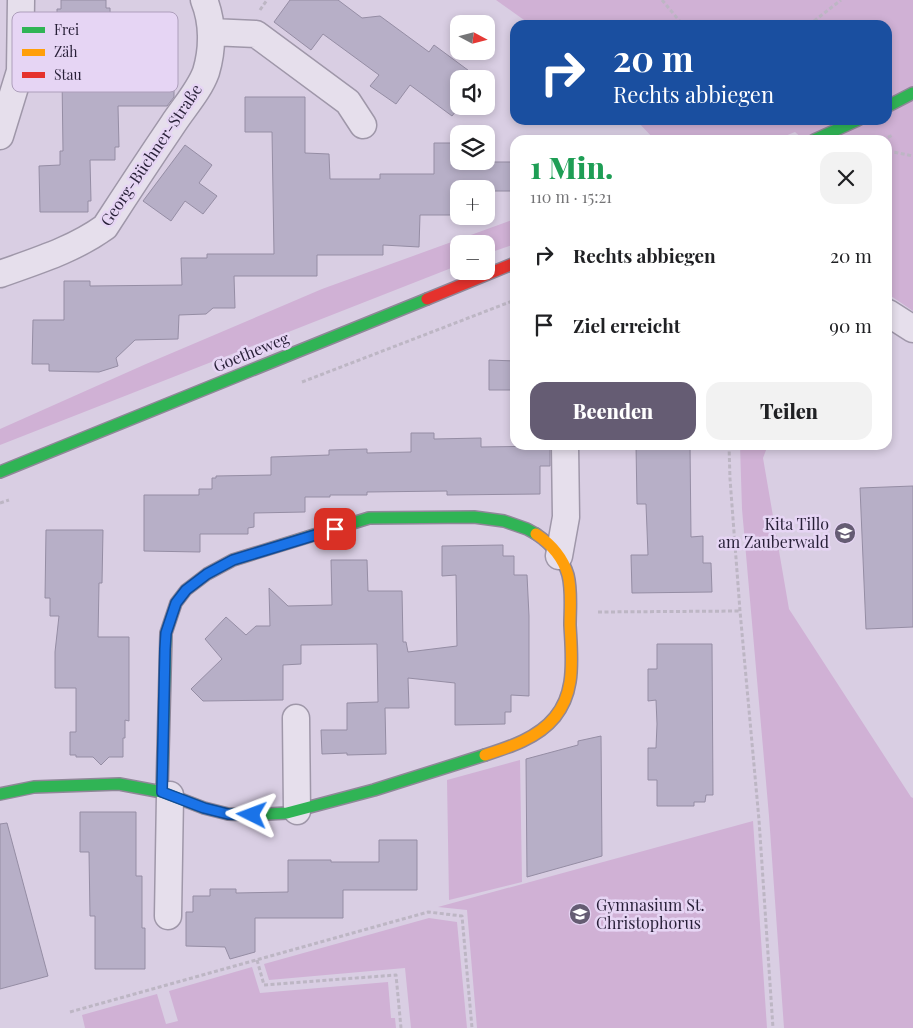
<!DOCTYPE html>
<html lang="de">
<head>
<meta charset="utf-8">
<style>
	:root { --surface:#fff; --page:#f2f2f2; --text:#202124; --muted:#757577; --accent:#655c73 }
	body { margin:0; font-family:"Playfair Display",serif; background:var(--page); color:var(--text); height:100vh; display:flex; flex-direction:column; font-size:19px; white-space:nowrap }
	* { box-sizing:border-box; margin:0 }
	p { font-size:16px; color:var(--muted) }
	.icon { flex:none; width:28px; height:28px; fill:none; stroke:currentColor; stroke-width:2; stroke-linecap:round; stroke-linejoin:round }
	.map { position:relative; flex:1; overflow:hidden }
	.side { position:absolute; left:510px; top:135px; width:382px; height:315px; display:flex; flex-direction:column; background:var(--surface); border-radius:15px; box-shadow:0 2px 8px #0003 }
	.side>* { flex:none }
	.banner { position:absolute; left:510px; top:20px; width:382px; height:105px; border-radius:15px; box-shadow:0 2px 8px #0003; background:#1a4fa0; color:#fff; overflow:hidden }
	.needle { width:32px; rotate:97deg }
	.fabs { position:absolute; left:450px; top:15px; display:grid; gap:10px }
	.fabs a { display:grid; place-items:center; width:45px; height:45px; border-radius:10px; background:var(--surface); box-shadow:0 2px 8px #0003; font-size:25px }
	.pin { position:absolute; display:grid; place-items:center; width:42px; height:42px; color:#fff; margin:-21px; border-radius:10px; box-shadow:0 2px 8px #0006 }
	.me { position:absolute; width:55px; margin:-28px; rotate:273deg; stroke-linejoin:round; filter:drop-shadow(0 0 4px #0008) }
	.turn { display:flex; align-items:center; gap:18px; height:105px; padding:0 20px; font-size:22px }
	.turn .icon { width:65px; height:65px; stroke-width:2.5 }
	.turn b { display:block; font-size:35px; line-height:42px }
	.round { display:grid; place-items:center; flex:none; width:52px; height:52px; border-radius:15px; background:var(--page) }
	.overview { display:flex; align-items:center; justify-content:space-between; height:85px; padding:0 20px }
	h1 { font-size:30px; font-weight:800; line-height:38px; color:#1e9e55 }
	.action { display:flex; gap:10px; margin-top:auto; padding:10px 20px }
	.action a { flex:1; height:58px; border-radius:15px; background:var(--accent); color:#fff; font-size:20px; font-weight:800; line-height:58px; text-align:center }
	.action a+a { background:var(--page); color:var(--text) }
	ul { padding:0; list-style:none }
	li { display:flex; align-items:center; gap:15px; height:70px; padding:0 20px }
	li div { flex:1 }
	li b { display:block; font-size:19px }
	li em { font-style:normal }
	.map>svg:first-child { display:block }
	.green { fill:#d0b1d5 }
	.building { fill:#b7afc7; stroke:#958da4 }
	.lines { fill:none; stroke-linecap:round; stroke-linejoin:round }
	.street-casing { stroke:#9f97a9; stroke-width:29 }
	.fast-casing { stroke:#8f8798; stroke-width:14 }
	.slow-casing { stroke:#8f8798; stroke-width:14 }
	.jam-casing { stroke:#8f8798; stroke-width:14 }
	.path { stroke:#bdb6c4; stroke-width:3; stroke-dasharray:4 2.5; stroke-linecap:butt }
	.street { stroke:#e6dfec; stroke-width:26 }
	.fast { stroke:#30b455; stroke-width:11 }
	.slow { stroke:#ff9f0a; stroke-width:11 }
	.jam { stroke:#e5322d; stroke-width:11 }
	.route-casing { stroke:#114b97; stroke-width:12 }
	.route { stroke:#1a73e8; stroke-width:9 }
	.labels { text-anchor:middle; stroke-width:5; stroke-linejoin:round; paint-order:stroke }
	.street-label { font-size:16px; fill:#271f37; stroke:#e6d5f4 }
	.poi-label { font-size:16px; fill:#271f37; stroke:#e6d5f4; text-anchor:end }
	.key { fill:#e6d5f4; stroke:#ad9ebb; stroke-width:1 }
	.key-label { font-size:14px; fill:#271f37 }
</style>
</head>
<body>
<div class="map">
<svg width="913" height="1028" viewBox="0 0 913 1028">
	<rect width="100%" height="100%" fill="#d9cee3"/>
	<path class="green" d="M496,0H913V311L888,294V140H804L795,132L775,140H655L636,120H888V25H531Z
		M515,219V244L486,254V244H459V265L0,445V429L146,364L322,289Z
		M740,445H768L763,458L789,609L911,797L913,798V1028H784L769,816L742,509Z
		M520,760L522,882L449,900L447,780Z
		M753,821L767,1028H477L467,910L438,907Z
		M429,918L457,922L467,1028H411L405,968L269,980L264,964Z
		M252,967L260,993L388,982L391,1018H395L396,1028H85L82,1015L157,994L166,1024L178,1021L169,991Z"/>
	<path class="building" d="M61,0H106V8H110L111,83H174V97L167,106H118L119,147H115V160H90L91,201H88V212H40L39,166L60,165V151H63L62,77H58L57,32V9H61Z
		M290,0H338L362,18L380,16L429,52L434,45L480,79H459V106H460L452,116L410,85L396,104L370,86L379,75L323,34L311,50L274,22Z
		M245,97H305V153L329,154L330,179H380V174H434V143H457V162H515V191H486V189H459V215H420L419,247L383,245V255H317V276H234L235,308H213L206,314L179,315L178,339L135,340L116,358L118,366L99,372L49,371V364H32L33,320H64V281H90V286L182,285L181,258H207V254H274L272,132H245Z
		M185,145L212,165L199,183L217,196L203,214L185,201L171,221L143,201Z
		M489,360L515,361V390H489Z
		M411,433H434V439L481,438V447L550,446V466H540V494L447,495V491L367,492V495H330V497H305V512L254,513V527L248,528V534H200V552L144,551V495H199V489H212V478H216V476L271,475V457L329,455V450L367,449V453L411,452Z
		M636,445H690L691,537L703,536V563H711L712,592L632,593L631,555H648L646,504H637Z
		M913,486V627L866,629L860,488Z
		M46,530H103L102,583H99L98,637H129V721L125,720V738H123V757H109L101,765L93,757H76V755H70V732H76V688H55V652L59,616H50V598H45Z
		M503,545V556H514V575H527L529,616V696L511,695V712H505V724L455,725V683L408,678L409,708H385L386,754L347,755V753L322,754L321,730H347V703L378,702L377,644L301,645V664L283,665V700L203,701L191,689L222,659L205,639L226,617L246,635L256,626H270L269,588L288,606L332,605L331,560H367L368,591H402L403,642H406L408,652L457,646L456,575L442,576V546Z
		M657,644H712L713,795H706L705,802H694V806H657V780H648V748H656L657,724L656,700L648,701V669H657Z
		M601,736L602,856L527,877L526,759L578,745V741Z
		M80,812H136V876H142V928H145V969H95V916H90L89,852H80Z
		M7,823L48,976L0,989V824Z
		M379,840H417V890H343V918H255V952L230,959L225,947L186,946V912H193V896H210V889H236V893L288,892V860H331V862H379Z"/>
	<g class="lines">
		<g class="street-casing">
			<path id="street" d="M211,32L256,34L348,102L363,125
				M0,136L20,71L21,0
				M0,274C36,261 73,250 105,227C127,193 150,158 173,124C184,107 199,91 206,72C213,49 213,22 204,0
				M888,313L913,329
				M559,556L566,517L565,445
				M296,718L297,811
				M168,916L170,795"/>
		</g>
		<g class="fast-casing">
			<path id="fast" d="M888,106L913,93
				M814,140L858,120
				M0,472L427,299
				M162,792L166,633L176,603L186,590L207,574L233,560L369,518L474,517L504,521L527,529L536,534
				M0,794L34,787L119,784L162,792L204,808L228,814L251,815L287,813L374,790L485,755"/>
		</g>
		<g class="slow-casing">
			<path id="slow" d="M485,755C510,747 538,738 555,717C563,707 568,695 570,682C573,664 571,644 570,625C570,609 572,591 568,575C563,558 551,544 536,534"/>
		</g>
		<g class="jam-casing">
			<path id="jam" d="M427,299L515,263"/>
		</g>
		<path class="path" d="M662,0L683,25
			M260,10L267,0
			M809,25L841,0
			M882,140L893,135
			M888,151L913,156
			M302,382L515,300
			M729,445L730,479L740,611L759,820L773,1028
			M0,503L9,500
			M598,612L740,611
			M257,960L264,985L396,975L401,1028
			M70,1012L428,912L462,916L472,1028"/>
		<use href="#street" class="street"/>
		<use href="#fast" class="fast"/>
		<use href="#slow" class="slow"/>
		<use href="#jam" class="jam"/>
	</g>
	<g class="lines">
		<g class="route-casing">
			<path id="route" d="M252,815L228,814L204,808L162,792L165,649L166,633L176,603L186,590L207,574L233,560L335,529"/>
		</g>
		<use href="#route" class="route"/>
	</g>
	<defs>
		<g id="school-disc" transform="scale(1.125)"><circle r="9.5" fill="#655c73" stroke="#e6d5f4"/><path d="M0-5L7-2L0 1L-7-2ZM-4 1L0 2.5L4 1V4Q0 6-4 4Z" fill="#fff"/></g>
	</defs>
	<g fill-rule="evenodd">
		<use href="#school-disc" x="845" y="533"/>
		<use href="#school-disc" x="580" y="914"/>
	</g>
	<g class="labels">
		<g class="street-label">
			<text transform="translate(151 155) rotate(-56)" y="6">Georg-Büchner-Straße</text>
			<text transform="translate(251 352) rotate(-22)" y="6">Goetheweg</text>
		</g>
		<g class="poi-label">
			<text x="829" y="530">Kita Tillo<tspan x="829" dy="18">am Zauberwald</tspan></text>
			<text x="596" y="911" text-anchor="start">Gymnasium St.<tspan x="596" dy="18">Christophorus</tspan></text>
		</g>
	</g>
	<rect x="12" y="12" width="166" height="80" rx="8" class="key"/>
	<rect x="22" y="27" width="23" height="6" fill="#30b455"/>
	<rect x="22" y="49" width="23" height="7" fill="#ff9f0a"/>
	<rect x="22" y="72" width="23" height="6" fill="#e5322d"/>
	<g class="key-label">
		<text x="54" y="35">Frei</text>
		<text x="54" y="57">Zäh</text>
		<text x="54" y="80">Stau</text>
	</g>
</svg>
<div class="fabs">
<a><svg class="needle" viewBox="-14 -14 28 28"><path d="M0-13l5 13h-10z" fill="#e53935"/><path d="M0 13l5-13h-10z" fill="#757577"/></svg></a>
<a><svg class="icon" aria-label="sound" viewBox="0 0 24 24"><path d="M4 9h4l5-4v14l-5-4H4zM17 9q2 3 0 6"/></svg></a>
<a><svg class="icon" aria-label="layers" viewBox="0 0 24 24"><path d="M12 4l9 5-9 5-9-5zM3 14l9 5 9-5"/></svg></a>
<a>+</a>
<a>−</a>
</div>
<div class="pin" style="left:335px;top:529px;background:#d93025"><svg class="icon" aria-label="arrive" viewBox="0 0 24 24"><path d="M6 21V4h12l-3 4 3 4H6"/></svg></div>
<svg class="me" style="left:252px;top:815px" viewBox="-20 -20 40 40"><path d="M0-17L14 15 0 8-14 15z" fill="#1a73e8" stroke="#fff" stroke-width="4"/></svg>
<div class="banner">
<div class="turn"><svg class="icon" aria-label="right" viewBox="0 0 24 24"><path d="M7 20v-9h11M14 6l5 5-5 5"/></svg><div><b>20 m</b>Rechts abbiegen</div></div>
</div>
<section class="side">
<div class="overview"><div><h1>1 Min.</h1><p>110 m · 15:21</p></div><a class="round"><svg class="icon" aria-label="close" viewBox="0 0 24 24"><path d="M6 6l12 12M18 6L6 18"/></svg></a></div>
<ul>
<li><svg class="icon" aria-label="right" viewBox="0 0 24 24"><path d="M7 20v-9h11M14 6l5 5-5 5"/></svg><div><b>Rechts abbiegen</b></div><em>20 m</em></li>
<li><svg class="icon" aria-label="arrive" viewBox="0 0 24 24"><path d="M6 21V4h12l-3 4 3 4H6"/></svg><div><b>Ziel erreicht</b></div><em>90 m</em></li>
</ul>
<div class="action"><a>Beenden</a><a>Teilen</a></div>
</section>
</div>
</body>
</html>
